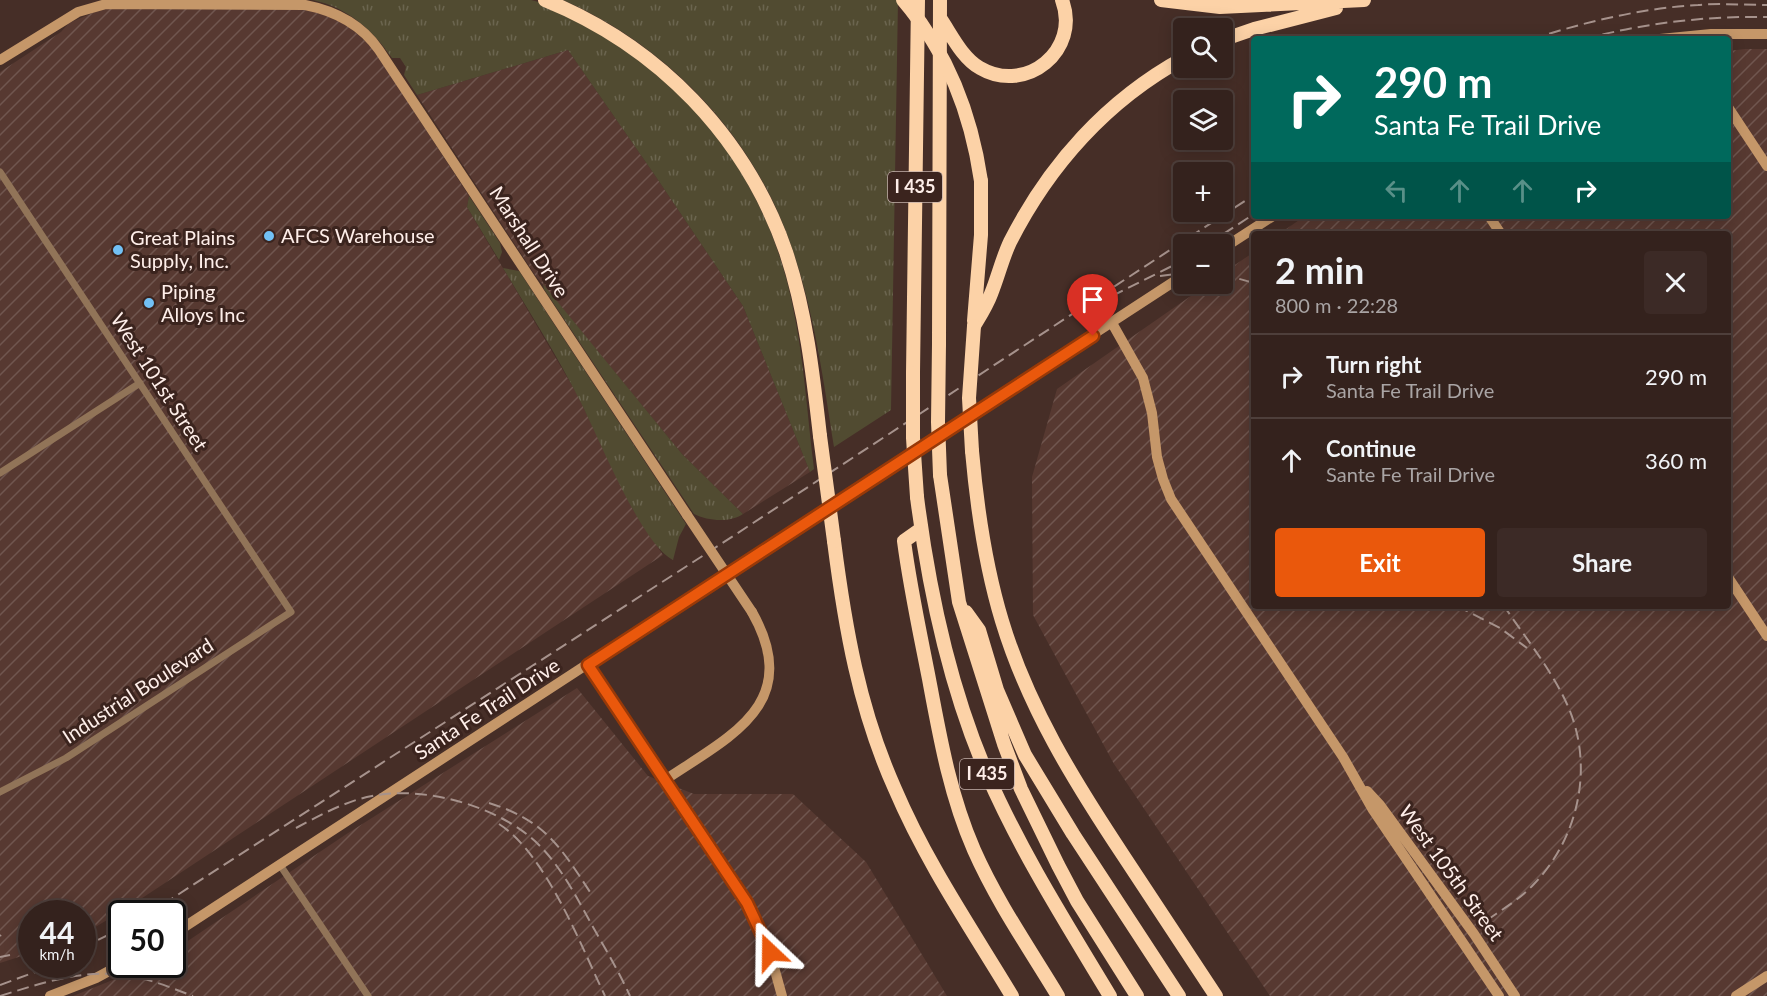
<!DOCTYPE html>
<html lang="en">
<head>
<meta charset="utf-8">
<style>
	:root { --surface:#34221d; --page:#3c2a26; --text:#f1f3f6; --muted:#a9a4a4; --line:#4e3f3b; --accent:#ea580c }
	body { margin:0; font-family:Lato,sans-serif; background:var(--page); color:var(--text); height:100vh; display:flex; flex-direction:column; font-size:22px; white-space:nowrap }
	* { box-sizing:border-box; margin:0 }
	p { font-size:20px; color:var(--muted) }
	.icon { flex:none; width:33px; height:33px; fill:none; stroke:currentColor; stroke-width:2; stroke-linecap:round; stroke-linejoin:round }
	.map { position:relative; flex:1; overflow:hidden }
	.drawer { position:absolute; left:1251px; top:231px; width:480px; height:378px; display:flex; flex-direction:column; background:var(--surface); border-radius:6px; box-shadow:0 3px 15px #0003,0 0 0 2px var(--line) }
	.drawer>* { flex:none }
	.guide { position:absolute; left:1251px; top:36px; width:480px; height:183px; border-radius:6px; box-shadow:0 3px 15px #0003,0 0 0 2px var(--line); background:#00695c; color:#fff; overflow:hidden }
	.fabs { position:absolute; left:1173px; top:18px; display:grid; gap:12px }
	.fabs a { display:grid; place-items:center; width:60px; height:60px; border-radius:6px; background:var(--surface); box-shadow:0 3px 15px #0003,0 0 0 2px var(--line); font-size:30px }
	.speed { position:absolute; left:18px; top:900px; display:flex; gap:12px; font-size:30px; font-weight:700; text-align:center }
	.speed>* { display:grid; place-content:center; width:78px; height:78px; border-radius:50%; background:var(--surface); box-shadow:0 3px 15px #0003,0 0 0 2px var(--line); line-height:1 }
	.speed small { font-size:15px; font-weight:400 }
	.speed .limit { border:3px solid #111; border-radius:9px; background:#fff; color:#111 }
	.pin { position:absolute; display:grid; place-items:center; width:51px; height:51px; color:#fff; margin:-62px -26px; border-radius:50% 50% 50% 0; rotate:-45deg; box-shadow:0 0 6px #0007 }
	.pin .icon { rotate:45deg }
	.me { position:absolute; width:66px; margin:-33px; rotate:337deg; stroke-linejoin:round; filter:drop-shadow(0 0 4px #0008) }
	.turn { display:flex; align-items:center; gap:21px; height:126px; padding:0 24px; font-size:27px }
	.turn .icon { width:78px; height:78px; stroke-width:2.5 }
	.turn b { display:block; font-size:42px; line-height:51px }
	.lanes { display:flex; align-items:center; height:57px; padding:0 24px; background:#0003; justify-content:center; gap:30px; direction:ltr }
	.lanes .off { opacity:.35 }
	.round { display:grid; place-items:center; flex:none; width:63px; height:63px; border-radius:6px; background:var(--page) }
	.head { display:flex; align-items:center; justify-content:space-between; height:102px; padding:0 24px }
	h1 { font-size:36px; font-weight:700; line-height:45px }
	.cta { display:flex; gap:12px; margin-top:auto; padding:12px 24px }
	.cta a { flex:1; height:69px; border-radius:6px; background:var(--accent); color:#fff; font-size:24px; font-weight:700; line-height:69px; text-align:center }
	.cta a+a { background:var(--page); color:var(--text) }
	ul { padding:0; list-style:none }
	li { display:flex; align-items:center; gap:18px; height:84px; padding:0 24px; border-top:2px solid var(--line) }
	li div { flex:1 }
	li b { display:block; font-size:22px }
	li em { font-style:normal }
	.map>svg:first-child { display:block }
	.industrial { fill:url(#industrial-furrows) }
	.grass { fill:url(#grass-tufts) }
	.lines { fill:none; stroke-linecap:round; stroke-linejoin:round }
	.street { stroke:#917458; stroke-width:7 }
	.secondary { stroke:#c59769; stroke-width:10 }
	.highway { stroke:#fcd2a7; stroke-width:14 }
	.rail { stroke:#a6928c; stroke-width:2; stroke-dasharray:12 6; stroke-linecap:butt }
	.secondary-bridge { stroke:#c59769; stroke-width:10 }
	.highway-bridge { stroke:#fcd2a7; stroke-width:14 }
	.route-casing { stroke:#983908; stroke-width:15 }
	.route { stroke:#ea580c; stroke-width:10 }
	.poi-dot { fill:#72c1f5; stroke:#3b241e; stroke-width:2 }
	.labels { text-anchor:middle; stroke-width:6; stroke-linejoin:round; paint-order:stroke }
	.shield { fill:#3b241e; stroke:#c4b1ac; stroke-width:1.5 }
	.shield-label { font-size:18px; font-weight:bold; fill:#feeee9 }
	.poi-label { font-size:20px; fill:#feeee9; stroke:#3b241e; text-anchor:start }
	.street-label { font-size:20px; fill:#feeee9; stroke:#3b241e }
</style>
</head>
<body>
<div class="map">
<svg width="1767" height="996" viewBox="0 0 1767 996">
	<defs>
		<pattern id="industrial-furrows" width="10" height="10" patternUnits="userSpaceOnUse" patternTransform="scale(1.5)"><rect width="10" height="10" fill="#573931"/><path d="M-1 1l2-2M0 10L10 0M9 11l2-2" fill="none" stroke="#70564f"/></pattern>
		<pattern id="grass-tufts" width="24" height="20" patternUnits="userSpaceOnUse" patternTransform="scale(1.5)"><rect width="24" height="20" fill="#514b31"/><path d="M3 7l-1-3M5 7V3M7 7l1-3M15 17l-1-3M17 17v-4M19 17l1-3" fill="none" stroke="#6b654f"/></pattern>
	</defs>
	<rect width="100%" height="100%" fill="#462e27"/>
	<path class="industrial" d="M102,9H298L325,14L348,26L365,41L376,53L469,196L467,207L577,394L632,508L663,555L127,908L92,929L83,934L82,914H32L31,953L0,963V72L61,32L69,23Z
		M1745,49H1767V996H1270L1114,764L1033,615L1032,477L1057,389L1208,284H1222L1223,273L1254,252V606H1728V234H1279L1305,216H1728V51Z
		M568,50L654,174L743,306L810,472L743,514L682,454L535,275L417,95Z
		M577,688L648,776L694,794H793L866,862L947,996H73L150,965L172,964L173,951L345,835Z"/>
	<path class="grass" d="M313,0C364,0 416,0 467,0C486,0 512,0 531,0C556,5 597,32 619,46C709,102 771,200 792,303C804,357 807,414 814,469L810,472L743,306L654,174L568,50L417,95L404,75L406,67L400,58H392C372,29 348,8 313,0Z
		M563,0H898L891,410L834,447C822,370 811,289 780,217C739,121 659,42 563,0Z
		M469,196L500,243L502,252L499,260L467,207Z
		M503,268L519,271L686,524L679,537L673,560C639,542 597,432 577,395C555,352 528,310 503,268Z
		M543,284L682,454L743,514C730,523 708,521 694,514L544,289Z"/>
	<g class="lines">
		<path class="street" d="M0,172L291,612L66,758L0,792
			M0,473L140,383
			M280,865L368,996"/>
		<path class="secondary" d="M1660,39L1711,34H1767
			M0,60L78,12L106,4L305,5C336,11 361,24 379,50L687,515
			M1728,107L1767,166
			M1489,216L1501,234
			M1222,249L1273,216
			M1112,323L1143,378L1152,413L1157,457L1163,479L1171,499L1343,757L1373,810L1499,996
			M1728,577L1767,636
			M588,665L747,903L769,949L782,996
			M665,780C730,736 804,704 752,612
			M1367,791L1380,805L1474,934L1515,996
			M172,935L1184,275
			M50,996L96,978L122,964
			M1736,996L1767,976"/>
		<path class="highway" d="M545,0C658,46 746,136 786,252C806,312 813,374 820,436
			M1161,0L1220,7L1364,0
			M940,18C951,34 962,58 980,68C1026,95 1081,50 1062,0
			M1222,40L1254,29L1336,8
			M974,321L981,235V181
			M974,326C980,316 987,305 991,294C998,277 1002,259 1010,242C1049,165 1107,100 1184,58
			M939,344L940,0
			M913,373L918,0
			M972,451C977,508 985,565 1002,621C1028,707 1074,781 1123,855C1154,902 1185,949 1216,996
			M940,475L959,602L1004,744L1021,789L1058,865L1077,901L1137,996
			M917,497C929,591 949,686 987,774C1021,852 1066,923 1110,996
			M921,529L904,541C910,587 920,633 929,679C940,738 950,795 974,850C997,902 1029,948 1058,996
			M834,541C845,627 859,709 895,789C926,862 971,928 1012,996
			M966,612L979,630L997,690L1025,755L1073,834L1179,996"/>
		<path class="rail" d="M1532,39C1585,22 1642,8 1698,5C1721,3 1744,5 1767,5
			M1585,39C1644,23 1705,16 1767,17
			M1208,244L1254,214
			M1222,274L1254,283
			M1160,276L1184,273
			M1112,296L1184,260
			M1457,606L1500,628L1527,648
			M489,803C544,820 560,846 590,892
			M499,824C546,854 581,946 605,996
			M296,828C319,816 345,801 372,796C425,785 503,807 541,847C563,870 578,900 593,927C606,950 619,972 630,996
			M148,914L721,544L1254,195
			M1487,920C1503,909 1520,899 1534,884C1580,836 1595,763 1566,702C1550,668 1525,637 1504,606
			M0,936L1,935
			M82,948L122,928
			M0,957L10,955
			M0,985L57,964
			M0,996C45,982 88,967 136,977C155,981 174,989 193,996"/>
		<path class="secondary-bridge" d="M687,515L752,612"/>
		<path class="highway-bridge" d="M903,0C948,53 971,113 981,181
			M939,344L938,422L940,475
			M913,373V438L917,497
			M820,436L834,541
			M972,451L969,398L974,326"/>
	</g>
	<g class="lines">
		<g class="route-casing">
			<path id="route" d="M770,952L747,903L588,665L1093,336"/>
		</g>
		<use href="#route" class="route"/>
	</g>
	<g class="poi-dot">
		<circle cx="269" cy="236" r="6"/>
		<circle cx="118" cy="250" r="6"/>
		<circle cx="149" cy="303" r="6"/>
	</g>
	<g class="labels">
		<g class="shield">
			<rect x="888" y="172" width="54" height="30" rx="4.5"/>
			<rect x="960" y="759" width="54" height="30" rx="4.5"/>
		</g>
		<g class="shield-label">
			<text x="915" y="193">I 435</text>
			<text x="987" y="780">I 435</text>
		</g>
		<g class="poi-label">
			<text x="281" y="243">AFCS Warehouse</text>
			<text x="130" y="245">Great Plains<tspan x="130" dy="23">Supply, Inc.</tspan></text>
			<text x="161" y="299">Piping<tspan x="161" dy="23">Alloys Inc</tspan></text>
		</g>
		<g class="street-label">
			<text transform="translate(529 242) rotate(57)" y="7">Marshall Drive</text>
			<text transform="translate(159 382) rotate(57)" y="7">West 101st Street</text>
			<text transform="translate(138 691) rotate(-33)" y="7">Industrial Boulevard</text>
			<text transform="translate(487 709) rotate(-33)" y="7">Santa Fe Trail Drive</text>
			<text transform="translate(1451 873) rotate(54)" y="7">West 105th Street</text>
		</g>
	</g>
</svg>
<div class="fabs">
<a><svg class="icon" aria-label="search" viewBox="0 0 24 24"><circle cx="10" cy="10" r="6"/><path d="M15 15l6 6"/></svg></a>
<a><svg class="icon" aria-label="layers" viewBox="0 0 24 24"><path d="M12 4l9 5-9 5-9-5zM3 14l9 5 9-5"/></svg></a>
<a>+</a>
<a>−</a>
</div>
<div class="speed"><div>44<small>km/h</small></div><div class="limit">50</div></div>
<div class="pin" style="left:1093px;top:336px;background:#d93025"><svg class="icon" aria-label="arrive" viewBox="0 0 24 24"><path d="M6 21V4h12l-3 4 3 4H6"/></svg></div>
<svg class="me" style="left:770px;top:952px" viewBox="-20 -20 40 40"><path d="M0-17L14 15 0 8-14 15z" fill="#ea580c" stroke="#fff" stroke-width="4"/></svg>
<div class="guide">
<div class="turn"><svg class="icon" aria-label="right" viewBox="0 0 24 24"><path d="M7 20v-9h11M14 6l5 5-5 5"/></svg><div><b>290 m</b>Santa Fe Trail Drive</div></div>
<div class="lanes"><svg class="icon off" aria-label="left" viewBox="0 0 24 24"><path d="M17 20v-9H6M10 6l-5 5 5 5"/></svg><svg class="icon off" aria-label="ahead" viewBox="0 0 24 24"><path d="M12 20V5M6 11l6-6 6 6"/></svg><svg class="icon off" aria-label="ahead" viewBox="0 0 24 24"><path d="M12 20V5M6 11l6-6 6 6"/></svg><svg class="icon" aria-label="right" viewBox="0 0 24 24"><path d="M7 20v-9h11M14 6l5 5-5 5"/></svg></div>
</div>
<section class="drawer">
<div class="head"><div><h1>2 min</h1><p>800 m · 22:28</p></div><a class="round"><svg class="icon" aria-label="close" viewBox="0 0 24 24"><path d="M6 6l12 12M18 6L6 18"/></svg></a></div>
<ul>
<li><svg class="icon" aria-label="right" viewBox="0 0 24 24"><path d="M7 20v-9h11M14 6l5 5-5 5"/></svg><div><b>Turn right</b><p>Santa Fe Trail Drive</p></div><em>290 m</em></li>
<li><svg class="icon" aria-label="ahead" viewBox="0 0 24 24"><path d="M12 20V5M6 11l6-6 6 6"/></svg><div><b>Continue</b><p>Sante Fe Trail Drive</p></div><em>360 m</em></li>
</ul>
<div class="cta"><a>Exit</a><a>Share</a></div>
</section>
</div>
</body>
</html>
